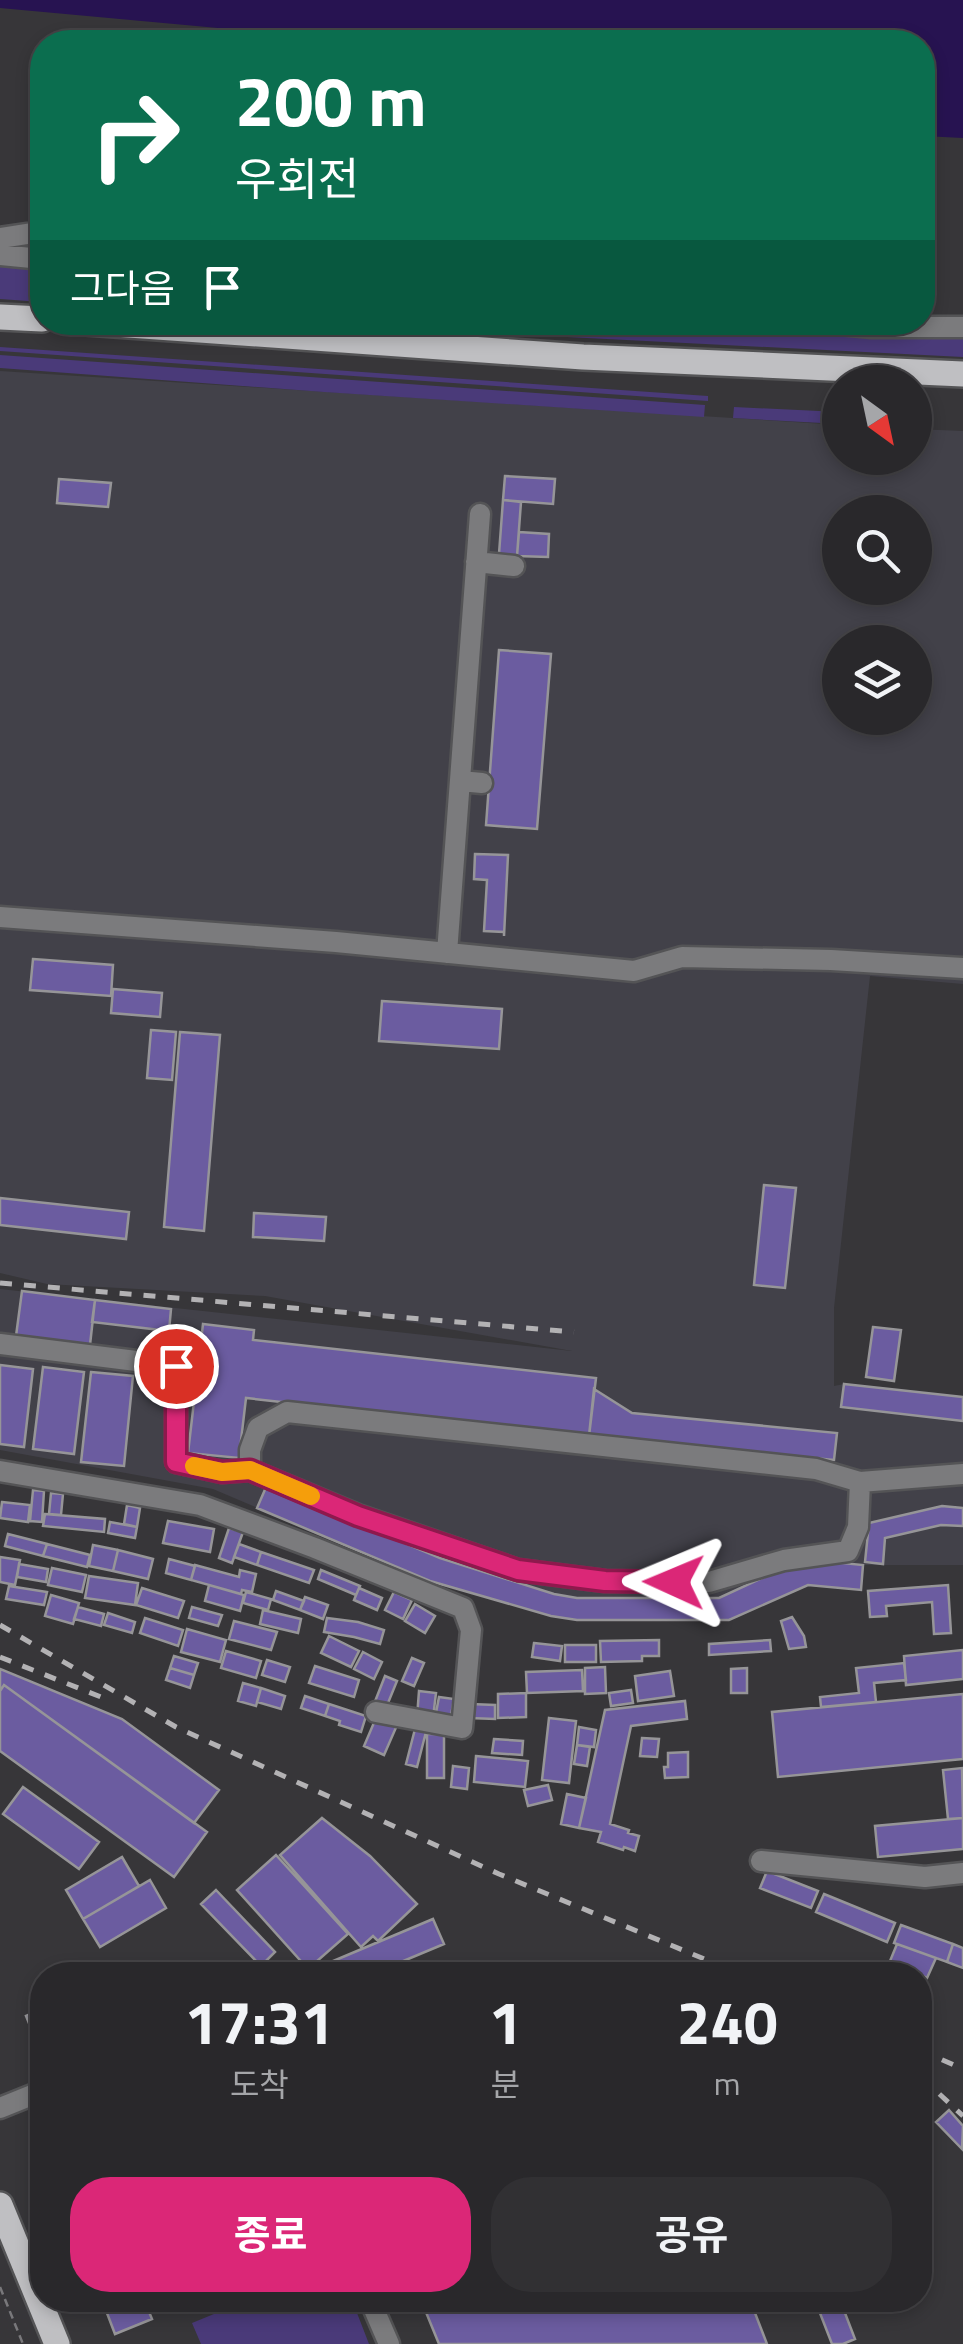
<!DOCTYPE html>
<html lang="ko">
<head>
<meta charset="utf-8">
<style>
	:root { --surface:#29282b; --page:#313033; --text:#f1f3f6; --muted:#a5a6a9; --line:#454447; --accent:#db2777 }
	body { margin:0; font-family:"Titillium Web","Noto Sans KR",sans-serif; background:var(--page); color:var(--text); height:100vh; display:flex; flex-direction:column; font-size:38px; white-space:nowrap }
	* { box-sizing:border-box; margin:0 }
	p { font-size:32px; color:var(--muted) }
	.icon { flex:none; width:55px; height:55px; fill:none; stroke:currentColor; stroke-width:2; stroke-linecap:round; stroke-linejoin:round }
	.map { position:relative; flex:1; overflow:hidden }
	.side { position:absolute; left:30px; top:1962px; width:902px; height:350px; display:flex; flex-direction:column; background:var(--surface); border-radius:40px; box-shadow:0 5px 15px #0003,0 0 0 2px var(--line) }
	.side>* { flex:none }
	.guide { position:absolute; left:30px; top:30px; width:905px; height:305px; border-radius:40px; box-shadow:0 5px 15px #0003,0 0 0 2px var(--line); background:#0b6e4f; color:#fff; overflow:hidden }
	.needle { width:65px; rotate:147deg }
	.fabs { position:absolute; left:822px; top:365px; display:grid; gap:20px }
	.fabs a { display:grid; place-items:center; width:110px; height:110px; border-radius:50%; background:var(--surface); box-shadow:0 5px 15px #0003,0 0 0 2px var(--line); font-size:50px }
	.pin { position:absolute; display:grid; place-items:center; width:85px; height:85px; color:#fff; margin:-42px; border:5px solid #fff; border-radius:50%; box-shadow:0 2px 10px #0007 }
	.me { position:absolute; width:110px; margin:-55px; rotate:271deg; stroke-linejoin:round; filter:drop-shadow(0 0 8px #0008) }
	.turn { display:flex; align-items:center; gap:35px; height:210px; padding:0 40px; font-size:45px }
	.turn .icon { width:130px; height:130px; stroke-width:2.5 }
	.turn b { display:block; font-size:70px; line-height:85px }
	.then { display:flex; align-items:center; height:95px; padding:0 40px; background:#0003; gap:20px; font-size:38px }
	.eta { display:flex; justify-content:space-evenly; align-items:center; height:170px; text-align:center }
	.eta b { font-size:60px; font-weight:700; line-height:70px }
	.button { display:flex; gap:20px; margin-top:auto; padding:20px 40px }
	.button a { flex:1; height:115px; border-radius:40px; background:var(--accent); color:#fff; font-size:40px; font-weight:700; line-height:115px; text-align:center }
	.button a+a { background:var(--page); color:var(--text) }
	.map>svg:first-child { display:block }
	.built { fill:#424149; fill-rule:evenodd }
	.green { fill:#4a3a79 }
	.water { fill:#271351 }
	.building { fill:#6b5ca0; stroke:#969598; stroke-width:2.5 }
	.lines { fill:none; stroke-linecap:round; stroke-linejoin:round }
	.minor-casing { stroke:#545456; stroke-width:25 }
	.major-casing { stroke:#545456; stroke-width:30 }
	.path { stroke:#79787b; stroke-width:2.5; stroke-dasharray:8 5; stroke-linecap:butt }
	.minor { stroke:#7b7b7d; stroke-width:20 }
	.major { stroke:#bfbfc2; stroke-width:25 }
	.rail { stroke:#b3b2b4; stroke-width:5; stroke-dasharray:12 12; stroke-linecap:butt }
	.route-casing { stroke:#8e194d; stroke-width:25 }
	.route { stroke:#db2777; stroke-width:18 }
	.slow { stroke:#f59e0b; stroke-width:18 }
</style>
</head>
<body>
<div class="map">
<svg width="963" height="2344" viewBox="0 0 963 2344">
	<rect width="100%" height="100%" fill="#373639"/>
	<path class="built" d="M0,371L840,425V458H915V429L963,431V984L870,976L834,1308V1386L844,1384L963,1397V1565H864L861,1590L808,1585L729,1620H577L551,1616L430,1581L213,1489L0,1450V1289L572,1351L265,1296L47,1284L0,1273ZM840,512H915V588H840ZM840,642H915V718H840Z"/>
	<path class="green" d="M0,259L42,264V302L0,299Z
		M649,322L873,333L963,335V357L508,334L343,323Z
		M0,347L708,396V401L0,351Z
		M0,355L705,405L704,417L324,392L0,368Z
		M734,407L840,412V424L733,418Z
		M248,2300H352L369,2344H201L192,2323Z"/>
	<path class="water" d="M0,0H963V138L923,136L922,42H265L261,32L0,8Z"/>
	<path class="building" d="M505,476L555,479L553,504L503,500Z
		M59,479L111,483L108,507L57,503Z
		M503,500L521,502L517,556L499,554Z
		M519,532L549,534L548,557L517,556Z
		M499,650L551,654L537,829L486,825Z
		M475,854L508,855L504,936V932L484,931L487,880L474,879Z
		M33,959L113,965L111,996L30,990Z
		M113,989L162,993L160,1017L111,1013Z
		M382,1001L502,1009L499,1049L379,1041Z
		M151,1030L176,1032L172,1080L147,1078Z
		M180,1032L220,1035L204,1231L164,1227Z
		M764,1185L796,1188L785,1288L754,1285Z
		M0,1198L129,1212L126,1239L0,1225Z
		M254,1213L326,1217L324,1241L253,1237Z
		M22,1291L95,1300L90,1345L16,1336Z
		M95,1300L171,1309L169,1331L92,1322Z
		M203,1324L254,1330L253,1340L596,1378L589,1436L246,1398L239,1458L188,1453Z
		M873,1327L901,1330L894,1381L866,1377Z
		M0,1365L33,1369L24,1447L0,1444Z
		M43,1367L84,1372L74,1454L33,1449Z
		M91,1372L133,1376L124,1466L81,1462Z
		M844,1384L963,1397V1421L841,1407Z
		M594,1389L632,1413L837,1433L834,1460L589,1436Z
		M267,1485L440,1558L554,1594L577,1598H719L803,1559L863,1565L861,1590L808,1585L729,1620H577L551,1616L430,1581L257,1508Z
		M33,1490L44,1491L42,1522L30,1521Z
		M51,1493L63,1494L61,1515L49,1514Z
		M2,1502L30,1505L28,1522L0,1518Z
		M127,1505L140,1508L137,1527L124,1524Z
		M942,1506L963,1508V1526L941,1525L885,1538L883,1564L865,1562L869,1523Z
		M45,1514L105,1519L104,1532L43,1526Z
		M168,1521L214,1529L210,1552L163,1543Z
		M110,1522L137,1527L135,1538L108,1533Z
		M229,1528L243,1532L232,1563L219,1558Z
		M8,1534L47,1544L43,1556L5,1546Z
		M47,1544L90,1555L87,1567L43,1556Z
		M239,1544L261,1552L257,1565L234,1557Z
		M93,1545L118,1550L113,1571L89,1566Z
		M118,1550L153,1559L148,1579L113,1571Z
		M261,1552L314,1570L309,1583L257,1565Z
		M0,1557L20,1560L15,1585L0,1582Z
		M169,1559L195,1566L191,1580L166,1573Z
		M19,1564L48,1569L46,1582L17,1577Z
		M195,1565L239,1577L240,1570L256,1574L252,1592L242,1590L241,1594L191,1580Z
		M52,1568L86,1575L82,1592L48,1585Z
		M321,1570L360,1586L356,1595L318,1579Z
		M89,1576L138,1583L135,1605L85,1598Z
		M209,1585L244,1595L240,1611L205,1601Z
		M948,1585L951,1633L934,1634L932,1602L886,1606L887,1616L870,1617L868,1591Z
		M9,1586L47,1592L44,1605L6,1599Z
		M142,1588L184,1601L178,1618L136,1605Z
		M359,1588L382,1598L377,1610L354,1600Z
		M276,1591L304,1601L300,1610L273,1600Z
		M246,1592L271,1599L268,1610L243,1603Z
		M394,1592L412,1600L403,1619L385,1610Z
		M51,1595L79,1603L73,1624L45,1616Z
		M305,1597L328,1605L323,1619L300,1610Z
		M415,1604L435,1616L425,1633L405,1621Z
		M78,1607L104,1614L101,1626L74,1619Z
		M192,1607L222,1615L218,1626L189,1618Z
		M263,1610L301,1619L298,1633L260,1624Z
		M108,1613L135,1622L132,1633L104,1625Z
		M792,1617L804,1636L806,1647L789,1649L781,1621Z
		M145,1618L183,1630L178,1646L140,1633Z
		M327,1618L358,1622L384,1630L380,1644L354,1637L324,1632Z
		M234,1621L277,1632L271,1650L229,1639Z
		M187,1629L226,1640L220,1662L181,1652Z
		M329,1636L359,1651L351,1667L321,1653Z
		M659,1640V1656H642V1661L601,1662L600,1641Z
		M770,1640L771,1651L709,1655V1644Z
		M534,1643L562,1646L560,1661L532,1657Z
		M565,1645H596V1662H565Z
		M963,1650V1679L906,1685L904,1656Z
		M226,1651L261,1661L256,1678L221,1668Z
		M363,1652L382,1662L374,1679L354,1669Z
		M174,1656L198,1663L194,1675L170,1668Z
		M412,1658L424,1663L414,1686L402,1681Z
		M267,1660L290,1667L285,1682L262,1675Z
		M904,1663L906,1680L874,1683L876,1702L821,1707L820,1697L859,1693L856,1668Z
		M315,1666L359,1680L354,1697L309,1683Z
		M605,1667L606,1693L585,1694V1668Z
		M170,1668L194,1675L190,1688L166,1680Z
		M747,1668V1693H731V1669Z
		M0,1669L122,1719L219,1790L194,1823L4,1685L0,1691Z
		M582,1670L583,1691L527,1693L526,1672Z
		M670,1671L674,1696L638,1701L635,1676Z
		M385,1676L397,1681L386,1708L374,1704Z
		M243,1683L261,1688L256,1706L238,1701Z
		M4,1685L207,1832L174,1877L0,1751V1691Z
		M261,1688L285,1696L281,1709L257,1702Z
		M631,1690L633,1703L611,1706L609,1693Z
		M419,1691L436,1693L433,1718L417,1717Z
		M526,1693V1717L498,1718V1694Z
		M963,1694V1759L778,1777L772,1712Z
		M305,1696L329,1704L325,1716L301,1708Z
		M439,1697L454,1699L450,1721L435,1718Z
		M685,1701L687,1719L631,1726L610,1824L629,1830L628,1833L639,1836L635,1851L624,1847L623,1850L598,1842L601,1832L579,1828L605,1710Z
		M329,1704L366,1716L361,1732L339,1725L340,1721L325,1716Z
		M470,1704L495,1705V1719L469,1718Z
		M376,1718L398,1723L384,1755L364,1746Z
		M549,1718L576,1721L569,1783L542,1780Z
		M579,1727L596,1730L594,1747L577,1745Z
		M415,1729L426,1732L417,1767L406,1764Z
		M427,1734H444V1778H427Z
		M642,1738L659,1739L657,1757L640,1756Z
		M494,1739L523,1741L522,1755L492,1753Z
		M577,1745L590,1747L587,1766L574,1764Z
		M688,1752V1777L665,1778L664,1767H668V1753Z
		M476,1756L528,1761L525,1787L474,1782Z
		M453,1766L469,1768L467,1789L451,1787Z
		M962,1768L963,1818L948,1819L943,1770Z
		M548,1785L552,1800L528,1806L524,1790Z
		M23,1787L99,1842L79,1869L3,1814Z
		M567,1794L586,1798L579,1828L561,1824Z
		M322,1818L370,1856L417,1904L378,1941L373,1936L361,1947L280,1855Z
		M963,1818V1849L878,1857L875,1826Z
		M276,1855L348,1934L308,1969L237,1890Z
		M122,1857L139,1886L83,1919L66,1890Z
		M767,1871L818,1891L811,1908L760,1888Z
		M150,1880L166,1908L100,1947L83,1919Z
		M216,1890L275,1952L261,1966L201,1904Z
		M824,1894L895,1923L887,1942L816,1912Z
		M433,1919L444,1944L370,1975H300Z
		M901,1925L953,1944L947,1962L894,1943Z
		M897,1944L936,1958L927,1978L890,1961Z
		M953,1944L963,1948V1968L947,1962Z
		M42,2009V2057L38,2046L35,2047L32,2039L35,2038L26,2016Z
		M949,2110L963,2126L962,2149L936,2122Z
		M102,2300H129L132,2307L145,2302L152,2319L115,2334Z
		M421,2300H750L767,2344H439Z
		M840,2300L855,2339L843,2344H832L818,2308Z"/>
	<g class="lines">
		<g class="minor-casing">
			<path id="minor" d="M0,238L33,233L42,229
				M0,255L42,259
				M817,322L872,327H963
				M476,562L514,566
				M460,781L482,783
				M0,917L336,942L634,971L682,957L831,960L963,968
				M447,953L480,514
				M0,1344L176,1366V1462L222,1472L250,1470V1450L258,1428L287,1412L816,1469L860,1482L963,1474
				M250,1470L358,1515L518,1570L605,1581L709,1582L784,1560L848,1551L858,1527L860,1482
				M0,1471L200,1505L315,1548L463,1608L471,1630L462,1728L376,1712
				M761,1861L925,1877L963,1873
				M0,2108L42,2091
				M370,2300L389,2344"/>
		</g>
		<g class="major-casing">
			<path id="major" d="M0,317L42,319
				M86,322L583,357L963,374
				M0,2205L57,2344"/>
		</g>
		<path class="path" d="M0,2287L23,2344"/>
		<use href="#minor" class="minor"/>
		<use href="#major" class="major"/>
		<path class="rail" d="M0,1283L574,1332
			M0,1625L176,1727L499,1874L743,1975
			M0,1657L106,1699
			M920,2050L963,2069
			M920,2080L934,2089L963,2116"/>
	</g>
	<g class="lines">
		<g class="route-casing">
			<path id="route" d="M176,1366V1462L222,1472L250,1470L358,1516L518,1570L605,1581L674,1582"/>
		</g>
		<use href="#route" class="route"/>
		<path class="slow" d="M194,1466L222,1472L250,1470L311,1496"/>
	</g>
</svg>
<div class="fabs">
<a><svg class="needle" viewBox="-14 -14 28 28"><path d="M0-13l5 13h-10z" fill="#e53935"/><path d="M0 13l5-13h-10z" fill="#a5a6a9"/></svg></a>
<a><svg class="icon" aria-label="search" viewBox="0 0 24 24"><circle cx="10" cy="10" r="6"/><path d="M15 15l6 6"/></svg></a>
<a><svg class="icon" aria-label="layers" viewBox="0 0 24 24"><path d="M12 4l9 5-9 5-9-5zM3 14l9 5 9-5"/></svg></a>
</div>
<div class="pin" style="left:176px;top:1366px;background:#d93025"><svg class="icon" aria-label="arrive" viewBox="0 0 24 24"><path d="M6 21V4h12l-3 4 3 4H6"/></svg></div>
<svg class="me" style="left:674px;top:1582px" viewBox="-20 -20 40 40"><path d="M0-17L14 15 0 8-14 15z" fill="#db2777" stroke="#fff" stroke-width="4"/></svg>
<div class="guide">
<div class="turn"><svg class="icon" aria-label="right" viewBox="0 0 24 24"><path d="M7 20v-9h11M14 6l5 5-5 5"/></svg><div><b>200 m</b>우회전</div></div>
<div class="then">그다음<svg class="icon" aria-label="arrive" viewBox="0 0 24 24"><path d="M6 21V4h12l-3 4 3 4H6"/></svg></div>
</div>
<section class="side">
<div class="eta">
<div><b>17:31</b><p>도착</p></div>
<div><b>1</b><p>분</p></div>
<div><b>240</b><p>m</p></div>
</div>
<div class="button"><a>종료</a><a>공유</a></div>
</section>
</div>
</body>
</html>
